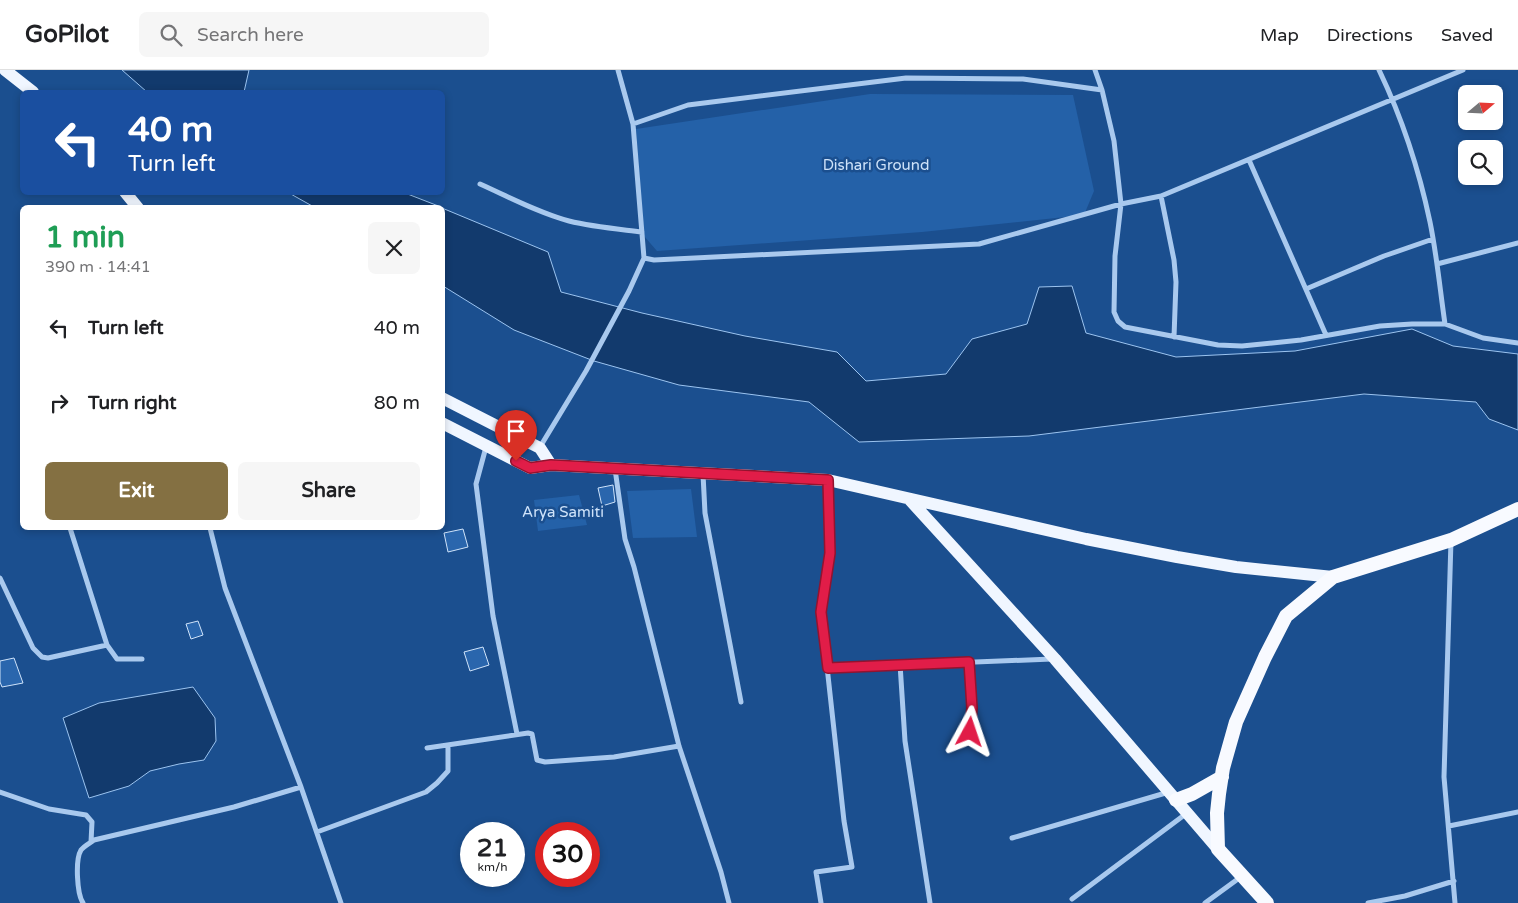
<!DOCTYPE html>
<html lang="en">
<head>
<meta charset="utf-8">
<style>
	:root { --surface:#fff; --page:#f6f6f6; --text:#202124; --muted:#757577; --line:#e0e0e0; --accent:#847042 }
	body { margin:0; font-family:"Varela Round",sans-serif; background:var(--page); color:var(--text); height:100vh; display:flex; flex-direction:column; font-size:19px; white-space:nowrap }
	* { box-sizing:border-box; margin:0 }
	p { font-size:16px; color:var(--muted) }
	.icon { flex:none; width:28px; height:28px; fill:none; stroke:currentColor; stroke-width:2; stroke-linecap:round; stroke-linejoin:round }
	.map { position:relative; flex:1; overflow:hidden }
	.panel { position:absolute; left:20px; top:135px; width:425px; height:325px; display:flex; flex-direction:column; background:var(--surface); border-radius:8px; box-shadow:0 2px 8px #0003 }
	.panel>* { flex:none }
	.hud { position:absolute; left:20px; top:20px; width:425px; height:105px; border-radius:8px; box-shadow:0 2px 8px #0003; background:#1a4fa0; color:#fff; overflow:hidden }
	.needle { width:32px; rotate:71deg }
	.buttons { position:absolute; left:1458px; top:15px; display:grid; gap:10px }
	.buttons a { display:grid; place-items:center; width:45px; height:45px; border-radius:8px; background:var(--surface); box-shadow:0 2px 8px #0003; font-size:25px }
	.speed { position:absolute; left:460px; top:752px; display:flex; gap:10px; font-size:25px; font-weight:700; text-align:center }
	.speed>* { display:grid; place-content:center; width:65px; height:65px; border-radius:50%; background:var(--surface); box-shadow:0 2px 8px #0003; line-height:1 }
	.speed small { font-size:12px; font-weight:400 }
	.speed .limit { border:8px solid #d22; background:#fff; color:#111 }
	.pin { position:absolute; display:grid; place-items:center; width:42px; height:42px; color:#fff; margin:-51px -21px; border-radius:50% 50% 50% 0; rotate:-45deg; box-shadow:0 0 5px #0007 }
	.pin .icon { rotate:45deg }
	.me { position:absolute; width:55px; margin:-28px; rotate:5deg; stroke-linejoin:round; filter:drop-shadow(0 0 4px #0008) }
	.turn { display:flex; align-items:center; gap:18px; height:105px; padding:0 25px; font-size:22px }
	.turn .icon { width:65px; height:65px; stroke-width:2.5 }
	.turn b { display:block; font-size:35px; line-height:42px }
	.round { display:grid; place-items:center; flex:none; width:52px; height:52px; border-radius:8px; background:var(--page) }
	.overview { display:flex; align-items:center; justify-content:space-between; height:85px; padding:0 25px }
	h1 { font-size:30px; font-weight:700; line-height:38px; color:#1e9e55 }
	.cta { display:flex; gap:10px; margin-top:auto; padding:10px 25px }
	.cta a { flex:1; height:58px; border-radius:8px; background:var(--accent); color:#fff; font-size:20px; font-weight:700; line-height:58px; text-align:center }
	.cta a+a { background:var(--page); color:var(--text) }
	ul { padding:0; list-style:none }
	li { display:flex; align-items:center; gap:15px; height:75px; padding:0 25px }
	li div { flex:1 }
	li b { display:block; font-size:19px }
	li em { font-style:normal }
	header { display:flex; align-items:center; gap:30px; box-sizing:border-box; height:70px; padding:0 25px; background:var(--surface); border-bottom:1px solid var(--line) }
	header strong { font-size:24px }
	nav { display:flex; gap:28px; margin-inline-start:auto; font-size:18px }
	.search { width:350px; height:45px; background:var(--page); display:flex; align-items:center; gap:12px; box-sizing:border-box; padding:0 18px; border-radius:8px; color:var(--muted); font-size:19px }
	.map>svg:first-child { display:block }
	.green { fill:#2461a8 }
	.water { fill:#123a6d; stroke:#9cc4f0 }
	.building { fill:#2a66ad; stroke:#cfe3fa }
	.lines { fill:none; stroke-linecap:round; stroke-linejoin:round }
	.minor { stroke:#a9c9ee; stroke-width:5 }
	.primary { stroke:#f0f6ff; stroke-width:12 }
	.trunk { stroke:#f8faff; stroke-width:14 }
	.route-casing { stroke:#92132f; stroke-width:12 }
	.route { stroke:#e11d48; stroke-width:9 }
	.labels { text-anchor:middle; stroke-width:5; stroke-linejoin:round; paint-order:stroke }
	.park-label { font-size:15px; fill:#cfe3fa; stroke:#1b4f8f }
</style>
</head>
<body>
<header>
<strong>GoPilot</strong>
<div class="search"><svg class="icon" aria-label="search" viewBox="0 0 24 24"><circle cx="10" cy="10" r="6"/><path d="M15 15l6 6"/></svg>Search here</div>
<nav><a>Map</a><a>Directions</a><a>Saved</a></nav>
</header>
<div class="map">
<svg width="1518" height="833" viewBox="0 0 1518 833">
	<rect width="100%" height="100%" fill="#1b4f8f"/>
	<path class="green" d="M870,24L1073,25L1094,121L1084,145L922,162L657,181L644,166L636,59Z
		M691,419L697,467L633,468L627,421Z
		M579,425L587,455L538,461L534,430Z"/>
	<path class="water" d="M122,0H249L244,22H147Z
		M289,123H405L441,137H314Z
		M442,138L548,182L561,222L642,243L745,266L837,282L866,311L946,304L972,269L1027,254L1039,217L1072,216L1086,263L1176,287L1295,281L1412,259L1453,276L1518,284V360L1489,349L1476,332L1364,324L1029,366L859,372L809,332L679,315L594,291L514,260L443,216Z
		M193,617L215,648L216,671L204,690L179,694L150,701L129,716L89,728L63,648L99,633Z"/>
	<path class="building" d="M613,415L615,432L602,436L598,418Z
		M463,459L468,477L448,482L444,463Z
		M198,551L203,565L191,569L186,554Z
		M483,577L489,595L470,601L464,582Z
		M14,588L23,613L2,617L0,612V591Z"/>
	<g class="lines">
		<path class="minor" d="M1095,0L1102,20L1114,71L1121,134L1161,126L1463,0
			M1379,0C1402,48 1419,100 1430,152C1437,186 1440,220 1445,254
			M633,54L688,35L906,8L1023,9L1102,20
			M1249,90L1326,265
			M480,114C509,127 539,143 569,151C593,157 618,159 642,162
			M1161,126L1174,190L1176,212L1174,267
			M644,188L654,190L979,174L1121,134L1115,186L1114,242L1118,251L1125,257L1218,275L1242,276L1301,270L1380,256L1412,254H1445L1483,268L1518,273
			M1437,194L1518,173
			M1306,219L1384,186L1433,169
			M486,377L476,414L493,546L517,664
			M540,377L586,301L629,221L644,188L633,54L618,0
			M615,399L625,469L634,497L679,676L721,802L729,833
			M703,404L705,443L741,632
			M70,458L107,575L117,589H142
			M210,458L225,518L301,717L341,833
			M1451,470L1444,707L1455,833
			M0,508L33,578L42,587L48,588L107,575
			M969,592L972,638L970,662
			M900,594L905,671L930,833
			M828,598L1052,589
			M427,678L528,663L532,664L537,690L545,692L614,687L679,676
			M0,722L49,739L86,745L92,752L91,772
			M1449,756L1518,742
			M317,762L426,722L437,713L448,701V675
			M1012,768L1169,722
			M1072,829L1187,743
			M83,833C77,824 75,790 81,780C84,776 90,773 94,770L234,737L301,717
			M821,833L816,802L852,797L844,751L821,542L830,483L828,411
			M1205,833L1242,806
			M1368,833L1405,826L1454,811"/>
		<path class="primary" d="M5,0L33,22
			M125,122L138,138
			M442,328L540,378L551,395
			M442,353L530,398L551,395L828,410L1086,469L1177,487L1236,497L1333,507
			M909,429L1055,589L1218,779"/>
		<path class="trunk" d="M1176,730L1192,724L1222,707
			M1267,833L1218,779L1217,743L1219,724L1223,698L1236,652L1265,587L1286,546L1333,507L1451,470L1518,439"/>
	</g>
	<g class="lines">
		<g class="route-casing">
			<path id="route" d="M516,391L530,398L551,395L828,410L830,483L821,542L828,598L969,592L972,638L970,662"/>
		</g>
		<use href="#route" class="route"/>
	</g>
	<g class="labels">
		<g class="park-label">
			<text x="876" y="100">Dishari Ground</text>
			<text x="563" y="447">Arya Samiti</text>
		</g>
	</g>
</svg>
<div class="buttons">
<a><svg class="needle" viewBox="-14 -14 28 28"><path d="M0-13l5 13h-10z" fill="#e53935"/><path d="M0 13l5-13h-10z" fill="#757577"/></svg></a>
<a><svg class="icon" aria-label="search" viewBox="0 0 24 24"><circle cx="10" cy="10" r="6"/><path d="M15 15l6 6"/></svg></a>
</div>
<div class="speed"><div>21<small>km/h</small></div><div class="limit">30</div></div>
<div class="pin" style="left:516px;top:391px;background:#d93025"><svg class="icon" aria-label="arrive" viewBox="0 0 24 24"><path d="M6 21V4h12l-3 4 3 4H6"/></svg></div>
<svg class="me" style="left:970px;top:662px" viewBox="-20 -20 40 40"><path d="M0-17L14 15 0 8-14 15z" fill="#e11d48" stroke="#fff" stroke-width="4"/></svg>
<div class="hud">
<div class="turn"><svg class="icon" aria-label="left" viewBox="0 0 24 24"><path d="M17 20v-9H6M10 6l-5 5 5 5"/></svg><div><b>40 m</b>Turn left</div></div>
</div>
<section class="panel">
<div class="overview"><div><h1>1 min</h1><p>390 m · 14:41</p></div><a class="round"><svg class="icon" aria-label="close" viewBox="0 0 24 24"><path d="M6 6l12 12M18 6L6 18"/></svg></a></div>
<ul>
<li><svg class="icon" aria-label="left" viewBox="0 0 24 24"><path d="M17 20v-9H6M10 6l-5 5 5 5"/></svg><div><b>Turn left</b></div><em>40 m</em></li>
<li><svg class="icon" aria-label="right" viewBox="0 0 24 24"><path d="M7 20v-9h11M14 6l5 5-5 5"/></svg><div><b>Turn right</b></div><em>80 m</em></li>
</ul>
<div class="cta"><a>Exit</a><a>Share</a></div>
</section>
</div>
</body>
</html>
